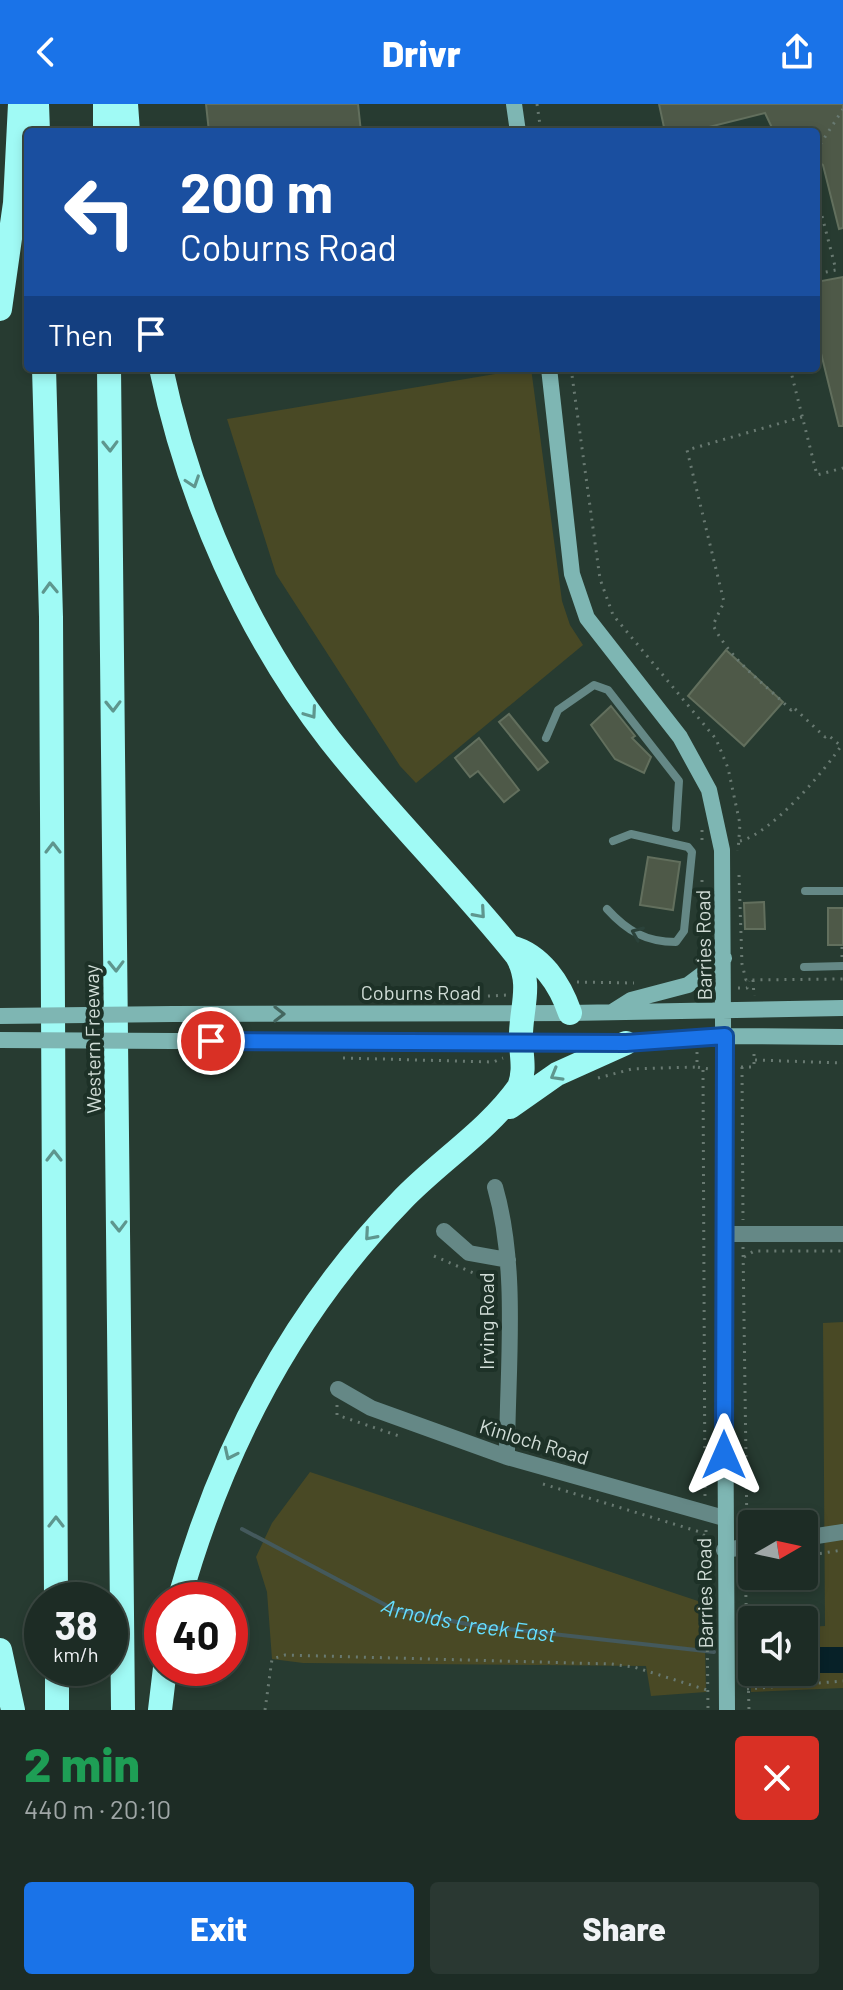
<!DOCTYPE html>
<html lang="en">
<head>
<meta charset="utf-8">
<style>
	:root { --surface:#1d2c25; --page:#2a3832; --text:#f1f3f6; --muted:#a0a7a7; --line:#3b4842; --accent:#1a73e8 }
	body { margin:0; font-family:Barlow,sans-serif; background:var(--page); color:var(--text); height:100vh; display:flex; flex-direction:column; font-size:30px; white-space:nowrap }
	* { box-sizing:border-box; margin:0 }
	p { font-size:26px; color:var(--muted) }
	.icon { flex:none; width:44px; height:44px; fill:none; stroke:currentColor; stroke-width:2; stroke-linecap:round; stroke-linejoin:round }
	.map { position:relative; height:1606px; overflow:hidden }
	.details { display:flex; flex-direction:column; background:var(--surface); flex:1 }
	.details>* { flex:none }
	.top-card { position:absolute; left:24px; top:24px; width:796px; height:244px; border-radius:8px; box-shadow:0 4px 12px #0003,0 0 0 2px var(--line); background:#1a4fa0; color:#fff; overflow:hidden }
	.needle { width:52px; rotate:81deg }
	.controls { position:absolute; left:738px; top:1406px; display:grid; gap:16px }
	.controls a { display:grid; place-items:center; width:80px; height:80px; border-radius:8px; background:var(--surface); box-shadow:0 4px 12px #0003,0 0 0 2px var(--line); font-size:40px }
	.speed { position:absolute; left:24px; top:1478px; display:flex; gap:16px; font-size:40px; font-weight:700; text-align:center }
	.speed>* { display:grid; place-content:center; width:104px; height:104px; border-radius:50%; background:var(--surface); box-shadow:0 4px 12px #0003,0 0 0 2px var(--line); line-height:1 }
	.speed small { font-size:20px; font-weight:400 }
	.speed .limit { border:12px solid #d22; background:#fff; color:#111 }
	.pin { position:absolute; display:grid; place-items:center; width:68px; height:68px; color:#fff; margin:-34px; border:4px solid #fff; border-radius:50%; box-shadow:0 2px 8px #0007 }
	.me { position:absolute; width:88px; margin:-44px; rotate:0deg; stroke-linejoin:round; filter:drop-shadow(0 0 6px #0008) }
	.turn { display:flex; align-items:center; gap:28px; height:168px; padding:0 24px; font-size:36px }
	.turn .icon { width:104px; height:104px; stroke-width:2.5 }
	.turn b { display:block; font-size:56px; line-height:68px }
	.then { display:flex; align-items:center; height:76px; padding:0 24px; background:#0003; gap:16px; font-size:30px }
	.round { display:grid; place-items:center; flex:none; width:84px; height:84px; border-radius:8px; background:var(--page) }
	.overview { display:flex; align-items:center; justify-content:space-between; height:136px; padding:0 24px }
	h1 { font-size:48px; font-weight:800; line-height:60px; color:#1e9e55 }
	.primary-button { display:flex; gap:16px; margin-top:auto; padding:16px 24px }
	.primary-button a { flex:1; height:92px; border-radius:8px; background:var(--accent); color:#fff; font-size:32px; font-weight:800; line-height:92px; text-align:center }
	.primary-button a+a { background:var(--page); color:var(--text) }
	header { display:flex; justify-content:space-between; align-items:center; height:104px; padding:0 24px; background:var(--accent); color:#fff; font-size:36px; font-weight:800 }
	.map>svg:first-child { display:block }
	.green { fill:#494925 }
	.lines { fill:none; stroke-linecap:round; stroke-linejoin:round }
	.stream { stroke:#44595c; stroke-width:4 }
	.river { stroke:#072128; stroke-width:26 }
	.building { fill:#4e5948; stroke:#626f5d; stroke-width:2 }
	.path { stroke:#687971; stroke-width:3; stroke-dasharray:2 6; stroke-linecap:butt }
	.lane { stroke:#658886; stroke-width:8 }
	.street { stroke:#658886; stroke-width:16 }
	.secondary { stroke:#7eb6b3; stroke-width:16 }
	.highway { stroke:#a0faf5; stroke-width:24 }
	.secondary-bridge { stroke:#7eb6b3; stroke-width:16 }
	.oneway { stroke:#5e968e }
	.oneway2 { stroke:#2b423a }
	.oneway3 { stroke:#44665f }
	.route-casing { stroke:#114b97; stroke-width:20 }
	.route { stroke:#1a73e8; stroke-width:14 }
	.labels { text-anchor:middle; stroke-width:8; stroke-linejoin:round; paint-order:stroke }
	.street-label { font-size:20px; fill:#d1ddd7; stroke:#1d3127 }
	.water-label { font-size:22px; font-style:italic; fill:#65deff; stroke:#1d3127 }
</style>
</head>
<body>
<header><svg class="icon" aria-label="back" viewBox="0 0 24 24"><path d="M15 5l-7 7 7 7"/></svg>Drivr<svg class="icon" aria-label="share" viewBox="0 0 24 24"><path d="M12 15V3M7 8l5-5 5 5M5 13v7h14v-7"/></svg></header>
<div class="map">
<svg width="843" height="1606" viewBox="0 0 843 1606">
	<rect width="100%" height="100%" fill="#273b31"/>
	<path class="green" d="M531,264L562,497L570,521L583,541L416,679L400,662L276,470L227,315Z
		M843,1218V1584L751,1588L750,1524L752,1568H804V1523L825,1522L823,1219Z
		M310,1368L704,1499L706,1588L651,1592L646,1562L303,1559L272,1555L267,1488L256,1453L272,1419Z"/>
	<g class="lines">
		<g class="stream">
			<path id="s1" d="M242,1425L393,1505L472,1521L714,1548"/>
			<path d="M739,1551L751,1552"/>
		</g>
		<path class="river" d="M751,1552H752
			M804,1556H843"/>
	</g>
	<path class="building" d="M206,0H358L361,28H209Z
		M659,0H843V124L839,125L823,61L816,56V28H774L765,9L689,28H665Z
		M843,173V322H839L816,229V178Z
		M726,546L783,598L744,642L688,592Z
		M611,602L635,632L632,634L651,653L644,669L615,655L591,621Z
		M509,610L548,658L538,666L499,618Z
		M479,634L519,686L504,698L478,667L470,673L455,654Z
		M648,753L680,758L673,806L640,801Z
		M764,798L765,825H745L744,799Z
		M828,804H843V841H828Z"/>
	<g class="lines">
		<path class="path" d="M537,0L541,28
			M816,47L843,5
			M816,89L836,166L816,170
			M571,264L600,475L613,511L716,635L728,664L740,720L738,747
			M790,264L817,371L843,364
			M802,313L687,346L724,498L713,521C731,557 763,578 791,606L793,603L825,633L828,631L841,642
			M702,726V742
			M740,737C772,729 825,667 843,639
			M739,771L742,860L746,876L843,875
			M842,853V841
			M695,856L702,845V774
			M753,876L754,892
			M577,878L634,879
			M738,884H747L749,877
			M472,893L508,891
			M697,948V963L709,965
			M343,954L493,958L503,954
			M755,956L843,959
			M741,963H754V948
			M742,963L743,1116
			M703,966L705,1394
			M598,974L632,965L697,963
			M743,1143L747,1428
			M434,1152L492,1177L493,1270
			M744,1153L754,1147H843
			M337,1301V1311L399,1332
			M543,1380L700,1428L706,1433
			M706,1426L708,1606
			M804,1452L843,1446
			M745,1459L749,1606
			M747,1585L843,1577
			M265,1606L272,1555L285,1551L611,1560L634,1563L707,1586"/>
		<path class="lane" d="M546,634L558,606L594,581L608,586L679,677L676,724
			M805,787H843
			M607,805C627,827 646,838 676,838L684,827L692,748L688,743L631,730L613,737
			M804,863L843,862"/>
		<path class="street" d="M495,1083C519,1166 507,1266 507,1353
			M444,1127L469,1149L508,1156
			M723,1130H843
			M338,1285L371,1304L507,1353L724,1414
			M804,1434L843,1428
			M724,1446L752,1442"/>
		<path class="secondary" d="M514,0L518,28
			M549,264L572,470L587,514L680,633L709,686L722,746L727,1606
			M612,908L631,896L688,881L724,854
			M173,910L570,909L843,904
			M173,937L626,939L725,932L843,933"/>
		<path class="highway" d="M37,0L38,28
			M105,0V28
			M126,0L128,28
			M0,205L15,99L20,0
			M44,264L51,513L56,1496
			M109,264L123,1606
			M161,264C189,397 247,529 330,636C389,711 458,778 517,852C534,882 519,908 521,939C522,956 525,967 519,983C488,1027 438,1058 401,1097C292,1209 221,1346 179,1496
			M511,843C541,851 560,880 570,909
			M510,1003L557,970L626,939
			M0,1546L13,1606
			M57,1564V1606
			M160,1606L165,1564"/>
		<path class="secondary-bridge" d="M0,912L173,910
			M0,936L173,937"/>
	</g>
	<defs><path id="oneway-chevron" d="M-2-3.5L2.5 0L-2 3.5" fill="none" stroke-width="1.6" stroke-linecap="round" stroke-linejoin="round" transform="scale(2)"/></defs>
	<g class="oneway">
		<use href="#oneway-chevron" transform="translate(110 342) rotate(89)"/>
		<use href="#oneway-chevron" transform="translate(193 378) rotate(71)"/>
		<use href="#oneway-chevron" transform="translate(50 484) rotate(-92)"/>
		<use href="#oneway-chevron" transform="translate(113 602) rotate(89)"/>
		<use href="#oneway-chevron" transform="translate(311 609) rotate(55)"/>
		<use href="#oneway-chevron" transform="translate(53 744) rotate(-90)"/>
		<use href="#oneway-chevron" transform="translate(480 809) rotate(49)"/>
		<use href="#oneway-chevron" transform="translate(116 862) rotate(89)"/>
		<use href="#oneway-chevron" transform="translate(556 971) rotate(150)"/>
		<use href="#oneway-chevron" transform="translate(54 1052) rotate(-90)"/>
		<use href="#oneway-chevron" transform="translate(119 1122) rotate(89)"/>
		<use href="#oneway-chevron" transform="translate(370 1131) rotate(131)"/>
		<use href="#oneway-chevron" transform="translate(230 1350) rotate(115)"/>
		<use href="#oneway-chevron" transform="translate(56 1418) rotate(-90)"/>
	</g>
	<use class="oneway2" href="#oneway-chevron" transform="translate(637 829) rotate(-157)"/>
	<use class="oneway3" href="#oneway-chevron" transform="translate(279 910)"/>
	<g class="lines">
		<g class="route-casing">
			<path id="route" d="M211,937L626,939L725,932L724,1351"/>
		</g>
		<use href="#route" class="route"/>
	</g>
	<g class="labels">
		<g class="street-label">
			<text transform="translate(704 841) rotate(-91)" y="7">Barries Road</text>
			<text x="421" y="896">Coburns Road</text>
			<text transform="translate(93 935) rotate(-91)" y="7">Western Freeway</text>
			<text transform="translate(487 1217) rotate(-90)" y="7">Irving Road</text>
			<text transform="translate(534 1338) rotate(17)" y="7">Kinloch Road</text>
			<text transform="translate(705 1489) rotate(-91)" y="7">Barries Road</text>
		</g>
		<g class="water-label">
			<text dy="8" stroke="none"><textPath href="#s1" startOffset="248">Arnolds Creek East</textPath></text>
		</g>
	</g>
</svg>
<div class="controls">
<a><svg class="needle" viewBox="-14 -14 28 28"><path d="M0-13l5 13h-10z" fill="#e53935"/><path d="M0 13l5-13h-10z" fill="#a0a7a7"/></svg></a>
<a><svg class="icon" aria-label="sound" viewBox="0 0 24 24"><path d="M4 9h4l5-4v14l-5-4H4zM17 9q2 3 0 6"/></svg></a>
</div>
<div class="speed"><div>38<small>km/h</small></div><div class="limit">40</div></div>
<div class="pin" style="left:211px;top:937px;background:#d93025"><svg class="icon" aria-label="arrive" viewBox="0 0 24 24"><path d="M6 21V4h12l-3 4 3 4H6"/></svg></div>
<svg class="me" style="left:724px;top:1351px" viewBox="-20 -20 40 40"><path d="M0-17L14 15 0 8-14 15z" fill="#1a73e8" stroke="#fff" stroke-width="4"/></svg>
<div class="top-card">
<div class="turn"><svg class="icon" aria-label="left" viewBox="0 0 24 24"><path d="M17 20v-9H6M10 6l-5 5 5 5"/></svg><div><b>200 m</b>Coburns Road</div></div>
<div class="then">Then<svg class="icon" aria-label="arrive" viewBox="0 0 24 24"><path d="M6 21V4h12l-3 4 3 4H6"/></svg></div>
</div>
</div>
<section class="details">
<div class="overview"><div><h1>2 min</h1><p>440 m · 20:10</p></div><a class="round" style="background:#d93025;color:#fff"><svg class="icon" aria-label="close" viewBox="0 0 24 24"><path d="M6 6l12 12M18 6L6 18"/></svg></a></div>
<div class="primary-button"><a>Exit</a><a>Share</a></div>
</section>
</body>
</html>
